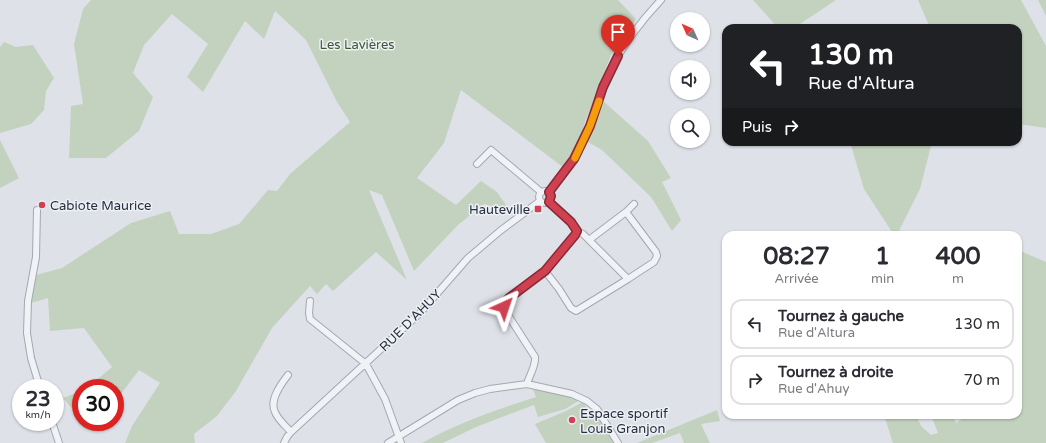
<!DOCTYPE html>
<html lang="fr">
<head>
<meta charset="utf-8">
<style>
	:root { --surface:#fff; --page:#f2f2f3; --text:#2b2b33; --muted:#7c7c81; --line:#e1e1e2 }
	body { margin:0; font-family:"Varela Round",sans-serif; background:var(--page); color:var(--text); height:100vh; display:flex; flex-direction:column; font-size:15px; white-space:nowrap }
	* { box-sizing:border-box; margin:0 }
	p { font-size:13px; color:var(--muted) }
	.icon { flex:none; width:22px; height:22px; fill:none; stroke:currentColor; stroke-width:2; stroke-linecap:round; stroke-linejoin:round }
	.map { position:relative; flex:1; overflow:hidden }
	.sheet { position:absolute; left:722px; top:231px; width:300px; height:188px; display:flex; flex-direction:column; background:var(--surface); border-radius:12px; box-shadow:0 1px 3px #0004 }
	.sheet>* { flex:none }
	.banner { position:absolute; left:722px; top:24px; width:300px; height:122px; border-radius:12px; box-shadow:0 1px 3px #0004; background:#202124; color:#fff; overflow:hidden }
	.needle { width:26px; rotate:315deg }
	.buttons { position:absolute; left:670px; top:12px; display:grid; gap:8px }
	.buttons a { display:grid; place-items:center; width:40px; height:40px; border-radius:50%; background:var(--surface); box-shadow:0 1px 3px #0004; font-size:20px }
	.speed { position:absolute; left:12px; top:379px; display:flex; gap:8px; font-size:20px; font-weight:700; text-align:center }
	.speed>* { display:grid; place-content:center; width:52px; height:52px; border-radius:50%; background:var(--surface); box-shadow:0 1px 3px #0004; line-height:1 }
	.speed small { font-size:10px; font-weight:400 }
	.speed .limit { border:6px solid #d22; background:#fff; color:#111 }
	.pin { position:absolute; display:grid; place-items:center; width:34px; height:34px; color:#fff; margin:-41px -17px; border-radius:50% 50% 50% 0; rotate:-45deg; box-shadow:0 0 4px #0007 }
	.pin .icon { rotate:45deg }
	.me { position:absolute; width:44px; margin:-22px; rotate:42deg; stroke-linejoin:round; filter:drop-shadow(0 0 3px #0008) }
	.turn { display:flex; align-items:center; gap:14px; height:84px; padding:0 20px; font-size:18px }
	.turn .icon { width:52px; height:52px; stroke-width:2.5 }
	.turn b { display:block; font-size:28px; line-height:34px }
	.then { display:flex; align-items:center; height:38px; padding:0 20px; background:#0003; gap:8px; font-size:15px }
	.eta { display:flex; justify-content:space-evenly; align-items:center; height:68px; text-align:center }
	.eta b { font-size:24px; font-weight:700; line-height:28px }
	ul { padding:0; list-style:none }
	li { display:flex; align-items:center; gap:12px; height:50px; margin:0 8px 6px; padding:0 12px; border:2px solid var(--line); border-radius:12px }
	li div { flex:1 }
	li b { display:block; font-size:15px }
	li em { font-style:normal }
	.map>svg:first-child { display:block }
	.green { fill:#c3d2bf }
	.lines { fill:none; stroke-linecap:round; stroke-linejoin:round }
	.minor-casing { stroke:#a3a8b2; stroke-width:8 }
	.minor { stroke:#f1f2f6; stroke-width:6 }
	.route-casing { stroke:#872a35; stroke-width:10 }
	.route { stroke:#cf4151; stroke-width:7 }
	.slow { stroke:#f59e0b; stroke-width:7 }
	.poi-dot { fill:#cf4151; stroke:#edf0f5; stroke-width:1.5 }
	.labels { text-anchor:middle; stroke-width:3; stroke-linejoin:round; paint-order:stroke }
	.park-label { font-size:13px; fill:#3a5a34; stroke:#edf0f5 }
	.poi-label { font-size:13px; fill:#272f3f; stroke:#edf0f5; text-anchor:start }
	.street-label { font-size:13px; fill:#272f3f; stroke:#edf0f5 }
</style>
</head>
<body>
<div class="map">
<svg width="1046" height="443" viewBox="0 0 1046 443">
	<rect width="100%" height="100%" fill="#dee1e8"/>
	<path class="green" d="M91,0H618L636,19L611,55L584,125L581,139L564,168L461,90L444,143L417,178L456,205L481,181L497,192L506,205L501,209L484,204L458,225L414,271L382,195L369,190L407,280L376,252L333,291L326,284L317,294L310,286L272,328L236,391L217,416L194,434L195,443H125L132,426L160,383L139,370L115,402V388H87L112,367L84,328L50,331L48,298L31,303L36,275L62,268L131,223L170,211L179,234H211L239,224L268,190L277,191L290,174L350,122L337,102L306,40L275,11L264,39L245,21L203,92L187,77L208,44L172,14L144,45L133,73L153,97L139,131L106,158H69L71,106L83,104L74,44L83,9Z
		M753,0H836L794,28H778Z
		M918,0H1021L1046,46V128L1018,124V28H930Z
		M1038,0H1046V16Z
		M4,42L16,47L33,45L54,78L46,91L44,110L31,124L0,133V47Z
		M603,101L648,141L671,178L662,182L681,220L672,231L651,197L602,150L586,141Z
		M0,140L19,178L0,188Z
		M850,142H932L920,189L897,235H894L864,189Z
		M1018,250L1046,262V443H893L884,415H916L921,426L931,435L938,433L931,415H952L956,423L968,415H1018Z
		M532,387L564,394L580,400L565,409L538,417L534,405L476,427L443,443H422C458,423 496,410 536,397Z
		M81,391V419L63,398Z
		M583,402L591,414L598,416L614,443H546L535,424L566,411Z
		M717,410L720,421L701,424L710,443H684L680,433L652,443H637Z"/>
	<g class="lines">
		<g class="minor-casing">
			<path id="minor" d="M477,164L491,150L541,192
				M539 197a6 6 0 1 1 12 0a6 6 0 1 1-12 0Z
				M549,192C568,170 583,146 593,118C599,101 604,83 612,67C625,42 642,20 661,0
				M37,210L36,257L28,301L27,333L31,358L40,388
				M626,212L634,204
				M589,240L626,212L656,252L657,256L654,262L628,279
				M545,271L559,289L571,308L576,311L628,279L583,234L577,231
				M310,301L309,313L310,319L366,364L385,399L401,443
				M288,375C281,384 269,400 275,412C278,420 286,426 291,432
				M527,384C529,376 536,366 535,357L506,312C504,306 504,303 509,298L545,271L575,235L577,231L571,222L549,202
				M52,422L59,443
				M284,443L287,437L291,432L420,313L468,258L500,231L540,201
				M388,443L458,400L475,393L490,389L527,384L572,394L587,401L597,409L618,443"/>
		</g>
		<use href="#minor" class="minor"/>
	</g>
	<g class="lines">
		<g class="route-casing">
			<path id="route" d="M504,307L506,301L509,298L545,271L575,235L577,231L571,222L549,202L551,196L549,192L574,159L590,126L603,87L618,56"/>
		</g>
		<use href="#route" class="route"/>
		<path class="slow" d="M575,158L590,126L599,101"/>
	</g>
	<g class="poi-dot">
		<circle cx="42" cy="205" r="4"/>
		<rect x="534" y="205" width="8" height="8" rx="2"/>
		<circle cx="572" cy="420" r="4"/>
	</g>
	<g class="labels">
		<g class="park-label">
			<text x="357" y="49">Les Lavières</text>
		</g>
		<g class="poi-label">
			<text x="50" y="210">Cabiote Maurice</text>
			<text x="530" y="214" text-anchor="end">Hauteville</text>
			<text x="580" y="418">Espace sportif<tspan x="580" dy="15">Louis Granjon</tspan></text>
		</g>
		<g class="street-label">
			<text transform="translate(410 320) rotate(-45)" y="5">RUE D'AHUY</text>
		</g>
	</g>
</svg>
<div class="buttons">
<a><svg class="needle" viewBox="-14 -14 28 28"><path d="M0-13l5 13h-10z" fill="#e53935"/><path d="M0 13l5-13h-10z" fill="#7c7c81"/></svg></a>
<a><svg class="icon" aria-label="sound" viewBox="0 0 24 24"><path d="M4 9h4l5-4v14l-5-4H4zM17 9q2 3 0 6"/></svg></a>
<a><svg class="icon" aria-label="search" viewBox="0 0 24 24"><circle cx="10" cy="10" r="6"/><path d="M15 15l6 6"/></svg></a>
</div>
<div class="speed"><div>23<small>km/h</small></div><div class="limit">30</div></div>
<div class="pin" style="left:618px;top:56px;background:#d93025"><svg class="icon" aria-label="arrive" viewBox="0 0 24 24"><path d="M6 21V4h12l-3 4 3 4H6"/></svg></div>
<svg class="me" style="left:504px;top:307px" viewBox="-20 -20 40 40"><path d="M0-17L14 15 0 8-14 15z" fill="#cf4151" stroke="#fff" stroke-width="4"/></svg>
<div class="banner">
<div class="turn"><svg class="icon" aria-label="left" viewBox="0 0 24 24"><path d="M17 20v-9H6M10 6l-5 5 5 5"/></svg><div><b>130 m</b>Rue d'Altura</div></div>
<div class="then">Puis<svg class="icon" aria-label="right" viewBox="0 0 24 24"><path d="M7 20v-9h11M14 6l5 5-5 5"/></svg></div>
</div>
<section class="sheet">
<div class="eta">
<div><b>08:27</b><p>Arrivée</p></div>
<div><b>1</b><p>min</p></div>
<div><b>400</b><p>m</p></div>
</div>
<ul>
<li><svg class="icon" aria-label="left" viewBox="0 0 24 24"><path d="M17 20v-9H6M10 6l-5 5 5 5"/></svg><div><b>Tournez à gauche</b><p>Rue d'Altura</p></div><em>130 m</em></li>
<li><svg class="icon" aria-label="right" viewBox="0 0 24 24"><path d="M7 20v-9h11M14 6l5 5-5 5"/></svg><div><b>Tournez à droite</b><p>Rue d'Ahuy</p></div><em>70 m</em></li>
</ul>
</section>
</div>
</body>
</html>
